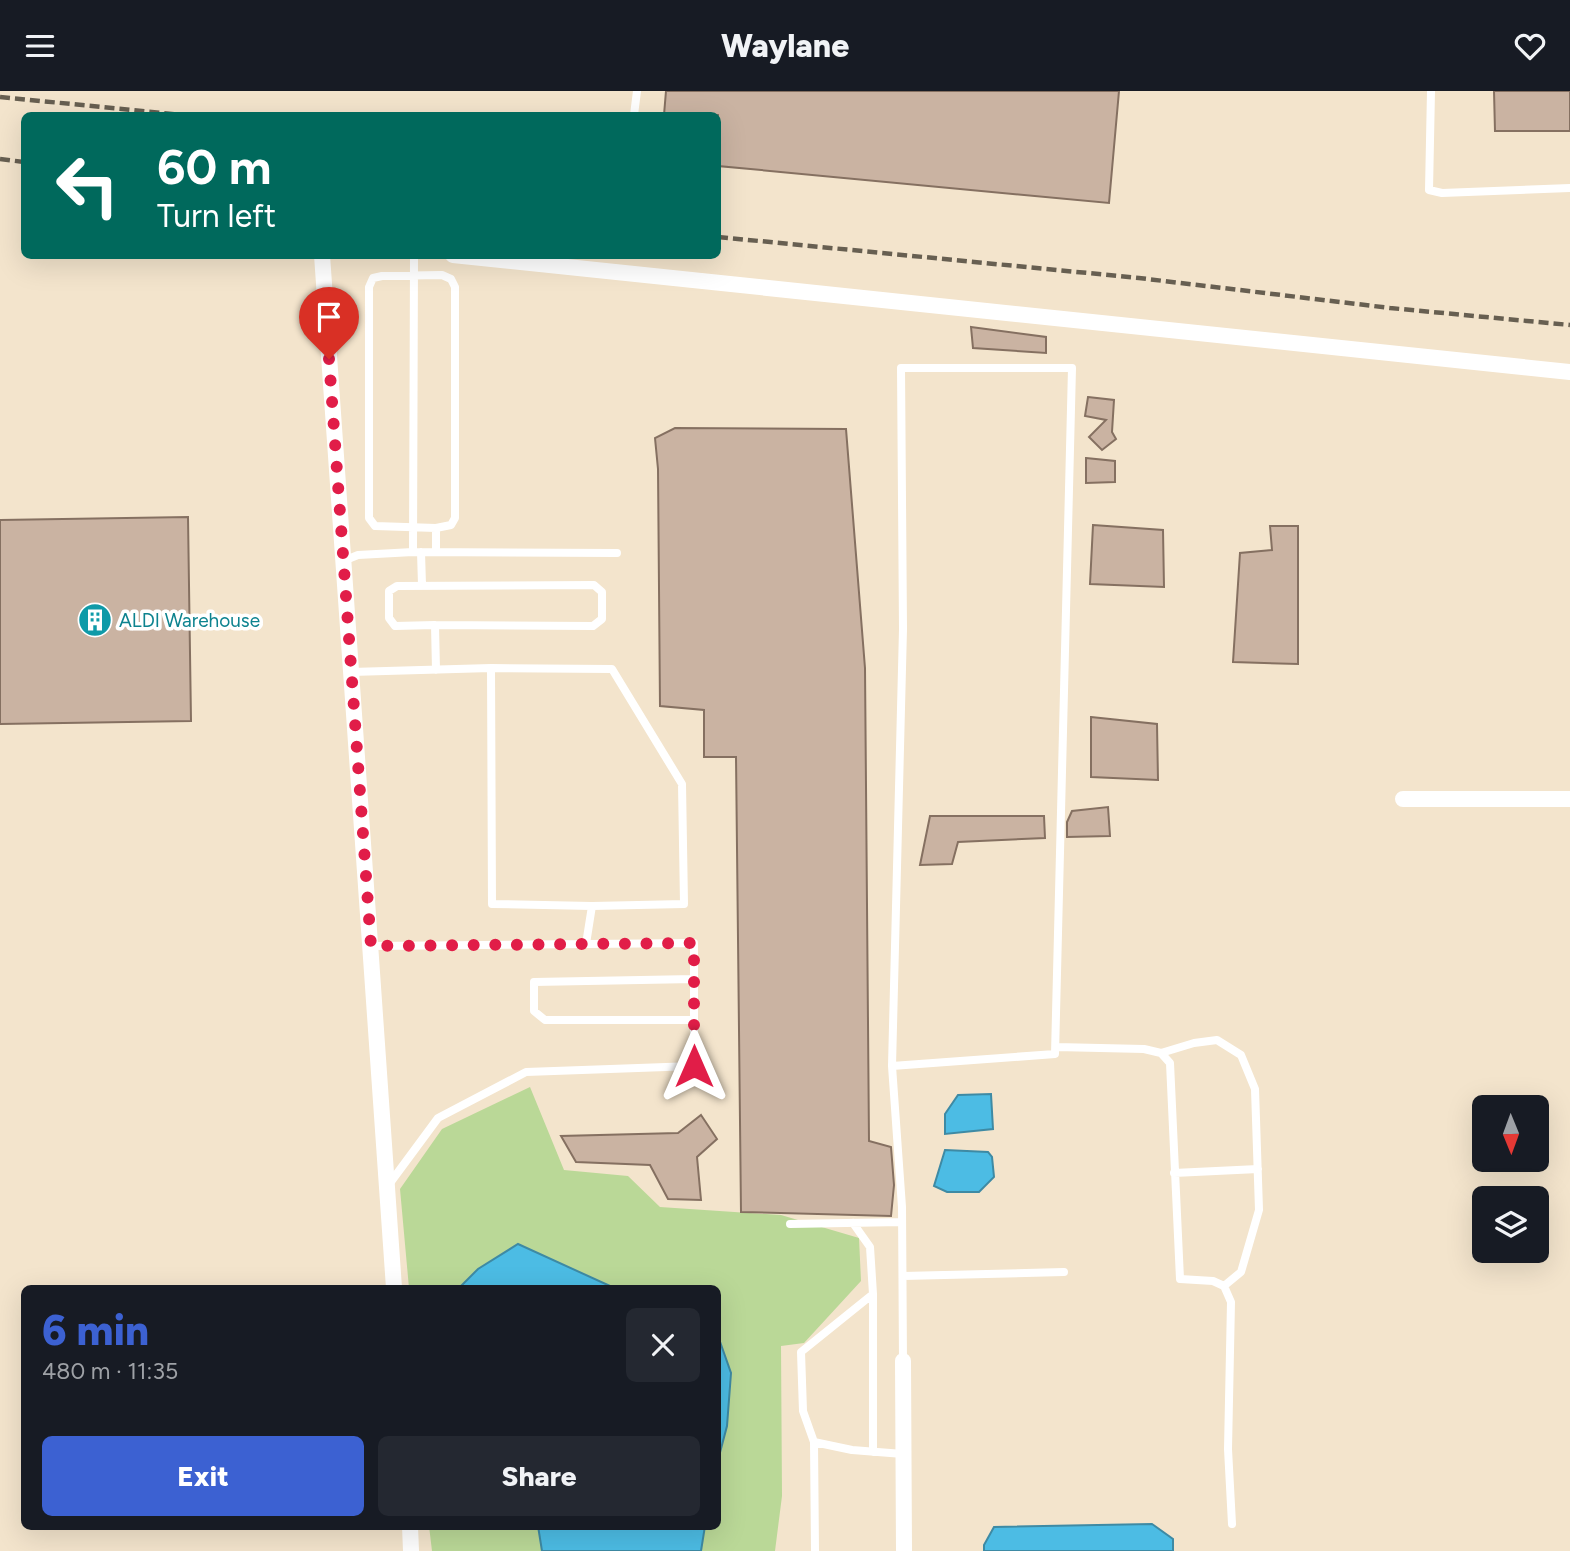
<!DOCTYPE html>
<html lang="en">
<head>
<meta charset="utf-8">
<style>
	:root { --surface:#171b24; --page:#242831; --text:#f1f3f6; --muted:#9ea1a6; --accent:#3c61d2 }
	body { margin:0; font-family:Figtree,sans-serif; background:var(--page); color:var(--text); height:100vh; display:flex; flex-direction:column; font-size:26px; white-space:nowrap }
	* { box-sizing:border-box; margin:0 }
	p { font-size:23px; color:var(--muted) }
	.icon { flex:none; width:38px; height:38px; fill:none; stroke:currentColor; stroke-width:2; stroke-linecap:round; stroke-linejoin:round }
	.map { position:relative; flex:1; overflow:hidden }
	.details { position:absolute; left:21px; top:1194px; width:700px; height:245px; display:flex; flex-direction:column; background:var(--surface); border-radius:10px; box-shadow:0 7px 28px #0002 }
	.details>* { flex:none }
	.top-card { position:absolute; left:21px; top:21px; width:700px; height:147px; border-radius:10px; box-shadow:0 7px 28px #0002; background:#00695c; color:#fff; overflow:hidden }
	.needle { width:46px; rotate:179deg }
	.controls { position:absolute; left:1472px; top:1004px; display:grid; gap:14px }
	.controls a { display:grid; place-items:center; width:77px; height:77px; border-radius:10px; background:var(--surface); box-shadow:0 7px 28px #0002; font-size:35px }
	.pin { position:absolute; display:grid; place-items:center; width:60px; height:60px; color:#fff; margin:-72px -30px; border-radius:50% 50% 50% 0; rotate:-45deg; box-shadow:0 0 7px #0007 }
	.pin .icon { rotate:45deg }
	.me { position:absolute; width:77px; margin:-38px; rotate:0deg; stroke-linejoin:round; filter:drop-shadow(0 0 5px #0008) }
	.turn { display:flex; align-items:center; gap:24px; height:147px; padding:0 21px; font-size:32px }
	.turn .icon { width:91px; height:91px; stroke-width:2.5 }
	.turn b { display:block; font-size:49px; line-height:60px }
	.round { display:grid; place-items:center; flex:none; width:74px; height:74px; border-radius:10px; background:var(--page) }
	.overview { display:flex; align-items:center; justify-content:space-between; height:119px; padding:0 21px }
	h1 { font-size:42px; font-weight:800; line-height:52px; color:var(--accent) }
	.cta { display:flex; gap:14px; margin-top:auto; padding:14px 21px }
	.cta a { flex:1; height:80px; border-radius:10px; background:var(--accent); color:#fff; font-size:28px; font-weight:800; line-height:80px; text-align:center }
	.cta a+a { background:var(--page); color:var(--text) }
	header { display:flex; justify-content:space-between; align-items:center; height:91px; padding:0 21px; background:var(--surface); font-size:32px; font-weight:800 }
	.map>svg:first-child { display:block }
	.green { fill:#bad897 }
	.water { fill:#4cbce4; stroke:#3e8aa4; stroke-width:2 }
	.building { fill:#cab3a2; stroke:#857061; stroke-width:2 }
	.lines { fill:none; stroke-linecap:round; stroke-linejoin:round }
	.lane { stroke:#fff; stroke-width:8 }
	.street { stroke:#fff; stroke-width:16 }
	.rail { stroke:#675f51; stroke-width:4.5; stroke-dasharray:10 5; stroke-linecap:butt }
	.route { stroke:#e11d48; stroke-width:12; stroke-dasharray:0 21.6 }
	.labels { text-anchor:middle; stroke-width:7; stroke-linejoin:round; paint-order:stroke }
	.culture-label { font-size:19px; fill:#0d838f; stroke:#fff; text-anchor:start }
</style>
</head>
<body>
<header><svg class="icon" aria-label="menu" viewBox="0 0 24 24"><path d="M4 6h16M4 12h16M4 18h16"/></svg>Waylane<svg class="icon" aria-label="heart" viewBox="0 0 24 24"><path d="M12 20l-8-8c-3-5 5-10 8-4 3-6 11-1 8 4z"/></svg></header>
<div class="map">
<svg width="1570" height="1460" viewBox="0 0 1570 1460">
	<rect width="100%" height="100%" fill="#f3e4cc"/>
	<path class="green" d="M530,996L564,1079L628,1085L660,1116L781,1124L859,1147L861,1190L804,1252L781,1255L782,1405L775,1460H432L429,1435H718V1197H409L400,1098L442,1038Z"/>
	<path class="water" d="M991,1003L993,1038L945,1043V1023L958,1004Z
		M945,1059L988,1061L992,1066L994,1086L979,1101H947L934,1095Z
		M518,1153L610,1195L620,1197H459L478,1178Z
		M718,1245L731,1282L727,1335L718,1369Z
		M1152,1433L1173,1448V1460H984V1454L994,1436Z
		M538,1435H705L701,1460H542Z"/>
	<path class="building" d="M666,0H1119L1109,112L718,75V24H664Z
		M1494,0H1570V40H1495Z
		M971,236L1046,246V262L973,257Z
		M1088,306L1114,309L1112,341L1116,348L1102,359L1089,346L1106,329L1085,325Z
		M675,337L846,338L865,577L869,1050L891,1056L894,1094L891,1125L741,1121L736,666H704V619L660,615L658,378L655,347Z
		M1086,367L1115,370V391L1086,392Z
		M188,426L191,630L0,633V429Z
		M1093,434L1163,439L1164,496L1090,493Z
		M1270,435H1298V573L1233,571L1240,462L1272,459Z
		M1091,626L1157,633L1158,689L1091,686Z
		M1108,716L1110,745L1067,746V731L1072,720Z
		M930,725H1044L1045,747L958,751L952,773L920,774Z
		M701,1024L717,1048L697,1066L701,1109L668,1108L650,1074L576,1071L561,1045L678,1042Z"/>
	<g class="lines">
		<path class="lane" d="M1431,0L1429,99L1442,102L1570,97
			M634,24L637,0
			M436,437L375,435L369,427V196L373,187L382,185L442,184L451,188L455,196V427L451,434L436,437V461
			M413,461L414,164
			M421,461L422,494
			M343,470L358,464L413,461L617,462
			M435,534L395,535L389,527V500L397,495L594,494L602,501V528L593,535L435,534L436,579
			M491,577L492,813L592,815
			M351,581L491,577L612,578L682,693L684,813L592,815L586,853
			M371,855L694,852V975L526,981L438,1027L390,1092
			M694,888L534,891V920L545,929H694
			M1056,956L1144,958L1161,962L1170,972L1180,1188L1213,1190L1224,1195L1231,1211L1228,1358L1232,1433
			M1161,962L1194,952L1217,949L1241,964L1255,998L1259,1119L1241,1181L1224,1195
			M892,975L1055,963L1072,277H901L903,538L892,975L902,1116L903,1270
			M1174,1082L1258,1078
			M853,1132L870,1156L873,1203
			M790,1133L902,1131
			M903,1185L1064,1181
			M814,1351L803,1320L801,1261L873,1203V1361
			M815,1460L814,1351L852,1359L903,1363"/>
		<path class="street" d="M322,164L394,1197
			M453,164L1570,281
			M1403,708H1570
			M903,1270L904,1460
			M410,1435L411,1460"/>
		<path class="rail" d="M0,6L183,24
			M0,68L24,71
			M718,146L1139,187L1390,217L1570,234"/>
	</g>
	<g class="lines">
		<path class="route" d="M329,268L371,855L694,852V975"/>
	</g>
	<defs>
		<g id="building-disc" transform="scale(1.75)"><circle r="9.5" fill="#0f9aa8" stroke="#fff"/><path d="M-4-6H4V6H1V3H-1V6H-4ZM-2.5-4.3h1.7v1.8h-1.7ZM.8-4.3h1.7v1.8H.8ZM-2.5-1h1.7V.8h-1.7ZM.8-1h1.7V.8H.8Z" fill="#fff"/></g>
	</defs>
	<g fill-rule="evenodd">
		<use href="#building-disc" x="95" y="529"/>
	</g>
	<g class="labels">
		<g class="culture-label">
			<text x="119" y="536">ALDI Warehouse</text>
		</g>
	</g>
</svg>
<div class="controls">
<a><svg class="needle" viewBox="-14 -14 28 28"><path d="M0-13l5 13h-10z" fill="#e53935"/><path d="M0 13l5-13h-10z" fill="#9ea1a6"/></svg></a>
<a><svg class="icon" aria-label="layers" viewBox="0 0 24 24"><path d="M12 4l9 5-9 5-9-5zM3 14l9 5 9-5"/></svg></a>
</div>
<div class="pin" style="left:329px;top:268px;background:#d93025"><svg class="icon" aria-label="arrive" viewBox="0 0 24 24"><path d="M6 21V4h12l-3 4 3 4H6"/></svg></div>
<svg class="me" style="left:694px;top:975px" viewBox="-20 -20 40 40"><path d="M0-17L14 15 0 8-14 15z" fill="#e11d48" stroke="#fff" stroke-width="4"/></svg>
<div class="top-card">
<div class="turn"><svg class="icon" aria-label="left" viewBox="0 0 24 24"><path d="M17 20v-9H6M10 6l-5 5 5 5"/></svg><div><b>60 m</b>Turn left</div></div>
</div>
<section class="details">
<div class="overview"><div><h1>6 min</h1><p>480 m · 11:35</p></div><a class="round"><svg class="icon" aria-label="close" viewBox="0 0 24 24"><path d="M6 6l12 12M18 6L6 18"/></svg></a></div>
<div class="cta"><a>Exit</a><a>Share</a></div>
</section>
</div>
</body>
</html>
